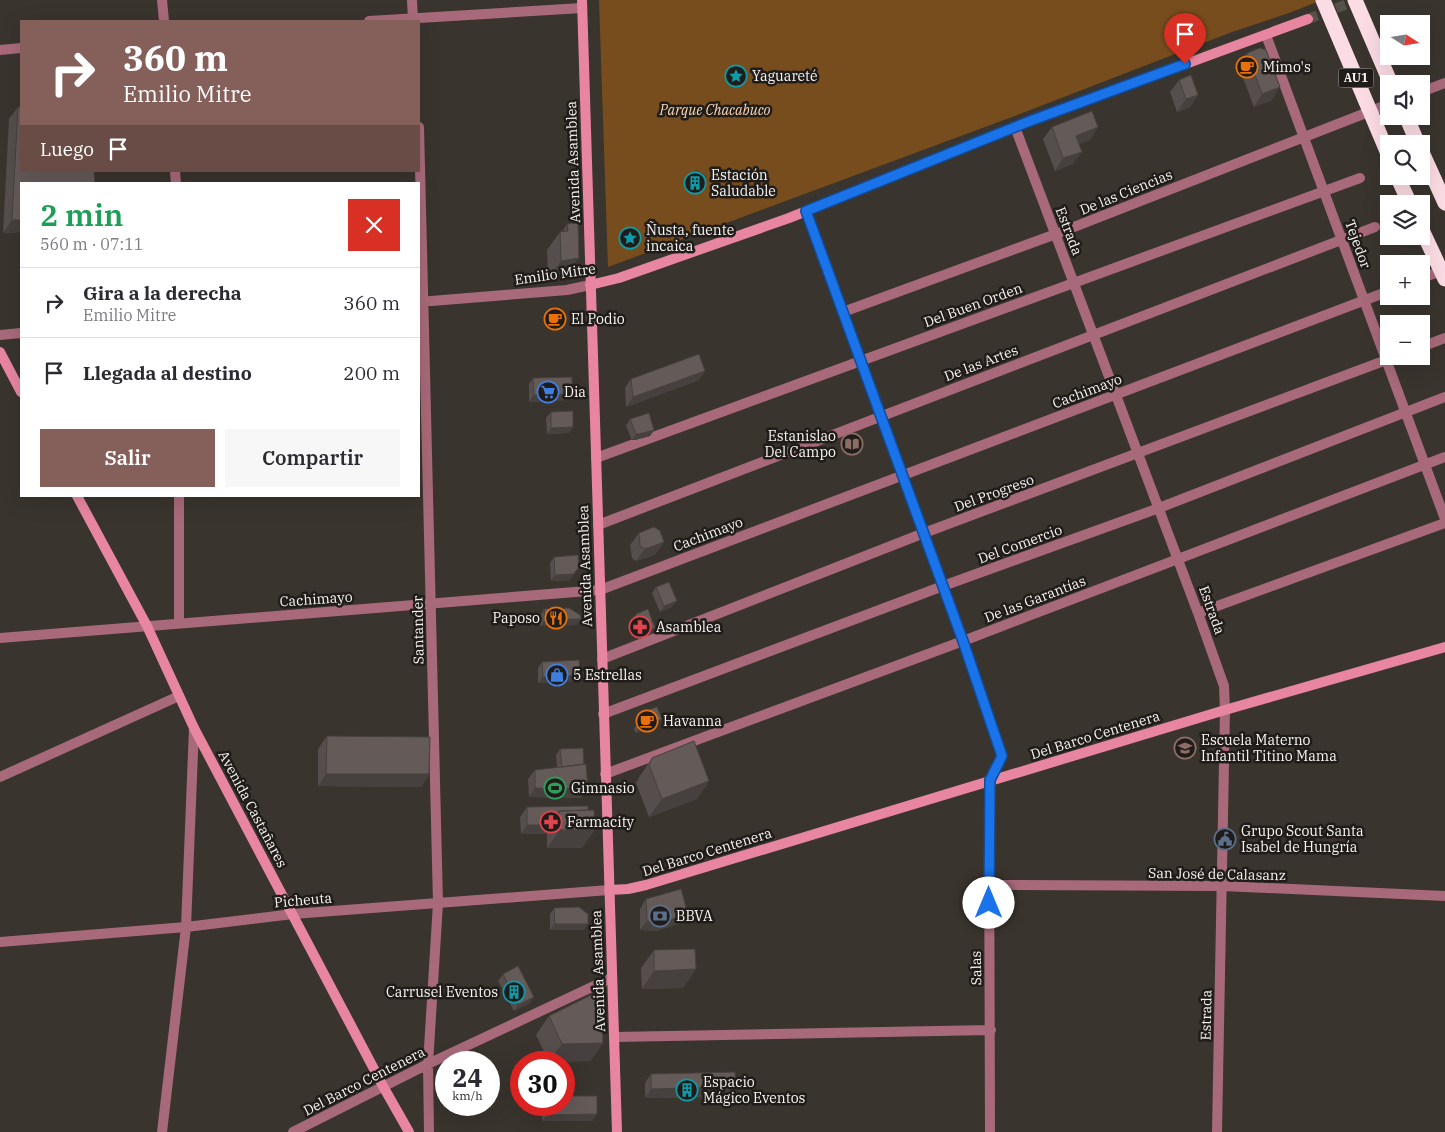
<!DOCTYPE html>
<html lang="es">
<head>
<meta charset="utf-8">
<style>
	:root { --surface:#fff; --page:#f7f7f7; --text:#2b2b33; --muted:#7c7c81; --line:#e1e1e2; --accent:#855f59 }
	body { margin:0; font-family:"IBM Plex Serif",serif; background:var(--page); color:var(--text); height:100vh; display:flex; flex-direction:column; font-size:19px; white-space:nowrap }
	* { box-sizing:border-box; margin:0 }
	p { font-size:16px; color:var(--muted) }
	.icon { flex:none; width:28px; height:28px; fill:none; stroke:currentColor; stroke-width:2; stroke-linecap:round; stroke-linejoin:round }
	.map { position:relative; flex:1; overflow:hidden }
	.drawer { position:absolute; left:20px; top:182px; width:400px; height:315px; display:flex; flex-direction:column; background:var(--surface); border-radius:0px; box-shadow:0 5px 20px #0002 }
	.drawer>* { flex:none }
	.hud { position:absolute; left:20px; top:20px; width:400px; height:152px; border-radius:0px; box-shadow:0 5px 20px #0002; background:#855f59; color:#fff; overflow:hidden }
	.needle { width:32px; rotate:102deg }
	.tools { position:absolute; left:1380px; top:15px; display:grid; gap:10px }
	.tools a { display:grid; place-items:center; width:50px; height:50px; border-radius:0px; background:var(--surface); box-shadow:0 5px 20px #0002; font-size:25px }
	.speed { position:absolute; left:435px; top:1051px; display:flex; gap:10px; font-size:25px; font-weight:700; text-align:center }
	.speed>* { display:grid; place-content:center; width:65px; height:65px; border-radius:50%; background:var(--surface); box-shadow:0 5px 20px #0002; line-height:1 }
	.speed small { font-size:12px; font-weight:400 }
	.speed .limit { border:8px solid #d22; background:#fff; color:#111 }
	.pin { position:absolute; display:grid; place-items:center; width:42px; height:42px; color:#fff; margin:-51px -21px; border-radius:50% 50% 50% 0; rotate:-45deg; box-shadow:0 0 5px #0007 }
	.pin .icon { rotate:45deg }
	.me { position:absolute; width:55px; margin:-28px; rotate:0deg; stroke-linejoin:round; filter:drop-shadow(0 0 4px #0008) }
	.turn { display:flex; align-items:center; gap:18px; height:105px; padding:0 20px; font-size:22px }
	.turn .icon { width:65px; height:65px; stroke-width:2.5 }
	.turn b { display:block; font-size:35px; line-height:42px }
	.then { display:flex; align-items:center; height:48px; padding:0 20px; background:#0003; gap:10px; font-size:19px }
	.round { display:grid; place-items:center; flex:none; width:52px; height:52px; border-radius:0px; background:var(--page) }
	.overview { display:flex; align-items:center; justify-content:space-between; height:85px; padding:0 20px }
	h1 { font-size:30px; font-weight:600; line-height:38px; color:#1e9e55 }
	.action { display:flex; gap:10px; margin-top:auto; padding:10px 20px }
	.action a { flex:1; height:58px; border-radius:0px; background:var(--accent); color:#fff; font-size:20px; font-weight:600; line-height:58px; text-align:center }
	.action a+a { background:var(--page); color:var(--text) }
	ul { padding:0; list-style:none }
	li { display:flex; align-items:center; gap:15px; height:70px; padding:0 20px; border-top:1px solid var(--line) }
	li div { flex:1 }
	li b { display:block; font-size:19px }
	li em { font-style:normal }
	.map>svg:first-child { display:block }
	.green { fill:#784d1d }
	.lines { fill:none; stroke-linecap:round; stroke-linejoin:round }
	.secondary-tunnel { stroke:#56514b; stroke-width:10; stroke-dasharray:10 5; stroke-linecap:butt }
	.street { stroke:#a86a7b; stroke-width:10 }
	.secondary { stroke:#e886a2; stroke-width:10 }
	.highway { stroke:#fcdce4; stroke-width:15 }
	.highway-bridge { stroke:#fcdce4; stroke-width:15 }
	.wall { fill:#564e4d }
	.shaded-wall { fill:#46403e }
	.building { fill:#645b59; stroke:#46403e }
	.route-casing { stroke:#114b97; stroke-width:12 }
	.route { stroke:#1a73e8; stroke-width:9 }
	.labels { text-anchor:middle; stroke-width:5; stroke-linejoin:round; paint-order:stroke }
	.shield { fill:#1f1c1a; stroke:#b7b3b0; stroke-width:1 }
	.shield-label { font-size:12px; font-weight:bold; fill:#f8f4f0 }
	.poi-label { font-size:14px; fill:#f8f4f0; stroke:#1f1c1a; text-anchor:start }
	.park-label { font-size:14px; font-style:italic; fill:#fad7b4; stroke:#1f1c1a }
	.street-label { font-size:14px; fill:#f8f4f0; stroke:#1f1c1a }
</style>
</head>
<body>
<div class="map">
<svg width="1445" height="1132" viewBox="0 0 1445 1132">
	<rect width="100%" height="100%" fill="#3a342e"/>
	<path class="green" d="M599,0H1322L1289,13L1232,32L1012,117L608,267Z"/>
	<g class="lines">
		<path class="secondary-tunnel" d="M1308,19L1358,0"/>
		<path class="street" d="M162,0L164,21
			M412,0L413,21
			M369,21L582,8
			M1266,35L1445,519
			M0,50L21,48
			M1421,92L1445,83
			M419,127L438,903L428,1064L429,1132
			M1015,127L1198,613L1224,686L1225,710L1217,1132
			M175,171L176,184
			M806,211L963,641L1002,756L990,780L989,810L990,1132
			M1421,278L1445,270
			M419,302L567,290L590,285
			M843,312L1056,234L1389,104
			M0,335L21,333
			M1421,347L1445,338
			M596,458L1360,178
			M598,525L1375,227
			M1198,613L1445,523
			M179,623V496
			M0,638L600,590L1389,291
			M602,659L924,533L1397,356
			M603,714L943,586L1159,508L1445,397
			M605,774L963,641L1445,457
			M0,777L179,696
			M989,885L1223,886L1445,896
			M0,942L186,927L293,914L609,890
			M614,1037L991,1030
			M162,1132L186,927L194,728
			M293,1132L428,1064L611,978"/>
		<path class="secondary" d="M582,0L617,1132
			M590,285L619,278L789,218L1030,121L1308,19
			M0,352L21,392
			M77,496L147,626L194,728L384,1088L409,1132
			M609,890L628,889L646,885L1225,710L1445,647"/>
		<path class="highway" d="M1406,116L1418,144
			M1421,150L1445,203
			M1397,176L1410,204"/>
		<path class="highway-bridge" d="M1323,0L1389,156
			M1355,0L1391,84
			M1421,228L1445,279"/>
	</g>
	<path class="wall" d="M1247,53L1272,100L1254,107L1238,65Z
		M1179,80L1198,95L1190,107L1177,112L1170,92Z
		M18,107L21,232L3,233L9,119Z
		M1052,127H1098L1090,140L1079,144L1073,164L1055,171L1043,139Z
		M696,170L706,176L695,193L685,186Z
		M567,224V276L548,279L547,250L560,232H562Z
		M705,371L699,380L626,407L625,388L631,379Z
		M533,378L572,394L568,400L529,402V384Z
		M551,412L573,427L569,433L547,434L546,418Z
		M630,419L654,430L650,436L635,440H632L626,426Z
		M639,533L664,542L655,555L636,561L632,558L630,545Z
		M554,557L570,580L551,581L550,563Z
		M656,587L672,607L660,612L652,593Z
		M544,609L581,619L576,625L540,626V616Z
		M636,614L655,628L651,634L640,639L632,636V620Z
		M542,662L576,681L538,683V668Z
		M645,711L657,725L636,733L634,729Z
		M327,736L429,774L421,787L318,786V749Z
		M560,749L584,764L588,789L581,798L529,797L528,779L535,770L557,768L556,755Z
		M652,758L709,781L697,799L649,817L636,783L640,776Z
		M588,806L582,848H547V834H521L520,817L527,807Z
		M646,899L681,923L657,931L640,930V909Z
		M554,908L584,930H550V914Z
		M654,950L696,969L683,988L642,989L641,968Z
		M503,974L530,1003L514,1011L498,981Z
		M549,1016L603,1043L590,1061L549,1062L536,1035Z
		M651,1074L729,1097L645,1098V1083Z
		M546,1105H564L597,1114L592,1121H542V1110Z"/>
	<path class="shaded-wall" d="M1280,87L1272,100L1254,107L1262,94Z
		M1198,95L1190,107L1177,112L1186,99Z
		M1098,127L1090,140L1067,148L1076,136Z
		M1082,152L1073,164L1055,171L1063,158Z
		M12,220H21V232L3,233Z
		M579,258L567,276L548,279L561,261Z
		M705,371L699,380L626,407L633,397Z
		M572,394L568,400L529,402L534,395Z
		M573,427L569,433L547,434L551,428Z
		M654,430L650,436L635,440H632L636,434Z
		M664,542L655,555L636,561L645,549Z
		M574,574L570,580L551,581L555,575Z
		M677,601L672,607L660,612L664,606Z
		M581,619L576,625L540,626L545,620Z
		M655,628L651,634L640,639L632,636L636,629Z
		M580,675L576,681L538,683L543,677Z
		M662,719L657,725L636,733L640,727Z
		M326,774H429L421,787L318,786Z
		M709,781L697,799L649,817L662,799Z
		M535,788L588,789L581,798L529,797Z
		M527,825H553L547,834H521Z
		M560,830H595L582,848H547Z
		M688,914L681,923L657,931L640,930L647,921Z
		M555,924H588L584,930H550Z
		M696,969L683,988L642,989L654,971Z
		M534,997L530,1003L514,1011L518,1005Z
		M603,1043L590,1061L549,1062L562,1044Z
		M736,1087L729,1097L645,1098L651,1089Z
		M597,1114L592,1121H542L547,1115Z"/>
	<path class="building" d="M1260,48L1266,50L1280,87L1262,94L1247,53Z
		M1191,75L1198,95L1186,99L1179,80Z
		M18,107H21V171H94L95,184H21V220H12Z
		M1092,111L1098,127L1076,136L1082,152L1063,158L1052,127Z
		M696,170L706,176L698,189L688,183Z
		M578,223L579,258L561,261L560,232L568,231L567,224Z
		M699,354L705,371L633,397L631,379Z
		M572,377V394L534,395L533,378Z
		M573,411V427L551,428V412Z
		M649,413L654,430L639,434H636L630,419Z
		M654,527L660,531L664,542L645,549L640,546L639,533Z
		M578,555L579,567L574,574L555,575L554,557Z
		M669,582L677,601L664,606L656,587Z
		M569,608L580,615L581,619L545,620L544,609Z
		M648,609L655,628L644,632L636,629V614Z
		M579,660L580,675L543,677L542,662Z
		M657,707L662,719L640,727L638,722L645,711Z
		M327,736L430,737L429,774H326Z
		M694,741L709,781L662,799L649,765L652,758Z
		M583,748L584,764L562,767L560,749Z
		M586,764L588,789L535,788V770Z
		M588,806V810L559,811L553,820V825H527V807Z
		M594,810L595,830H560L559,811Z
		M681,889L688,914L663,922L647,921L646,899Z
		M579,907L588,914V924H555L554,908Z
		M695,949L696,969L654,971V950Z
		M518,966L534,997L518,1005L503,974Z
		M595,993L602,1002L603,1043L562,1044L549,1016Z
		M735,1072L736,1087L651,1089V1074Z
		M564,1096H597V1114L547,1115V1105H564Z"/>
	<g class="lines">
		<g class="route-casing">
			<path id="route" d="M989,903L990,780L1002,756L963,641L806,211L1030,121L1185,64"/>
		</g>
		<use href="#route" class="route"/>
	</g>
	<defs>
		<g id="cafe-ring" transform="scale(1.125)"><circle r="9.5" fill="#1f1c1a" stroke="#e8710a" stroke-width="1.5"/><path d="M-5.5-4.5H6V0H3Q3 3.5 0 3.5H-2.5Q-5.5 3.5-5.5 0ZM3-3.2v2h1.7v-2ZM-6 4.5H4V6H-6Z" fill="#e8710a"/></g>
		<g id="sight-ring" transform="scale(1.125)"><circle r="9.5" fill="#1f1c1a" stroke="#0f9aa8" stroke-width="1.5"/><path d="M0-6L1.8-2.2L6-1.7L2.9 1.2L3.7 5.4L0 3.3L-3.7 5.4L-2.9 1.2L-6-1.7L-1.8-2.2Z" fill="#0f9aa8"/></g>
		<g id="building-ring" transform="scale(1.125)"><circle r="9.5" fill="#1f1c1a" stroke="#0f9aa8" stroke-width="1.5"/><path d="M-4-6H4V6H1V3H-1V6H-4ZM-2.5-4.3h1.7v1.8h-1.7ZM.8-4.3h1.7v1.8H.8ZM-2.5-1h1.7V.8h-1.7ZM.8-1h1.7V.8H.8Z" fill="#0f9aa8"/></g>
		<g id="supermarket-ring" transform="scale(1.125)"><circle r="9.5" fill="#1f1c1a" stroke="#3f7fe0" stroke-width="1.5"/><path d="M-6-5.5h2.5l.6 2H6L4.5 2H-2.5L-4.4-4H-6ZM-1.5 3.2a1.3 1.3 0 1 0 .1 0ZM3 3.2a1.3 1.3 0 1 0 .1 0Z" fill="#3f7fe0"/></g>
		<g id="library-ring" transform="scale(1.125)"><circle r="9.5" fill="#1f1c1a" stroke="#8d6e63" stroke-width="1.5"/><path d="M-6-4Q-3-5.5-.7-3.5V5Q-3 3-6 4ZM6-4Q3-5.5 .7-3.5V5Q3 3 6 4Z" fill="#8d6e63"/></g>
		<g id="restaurant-ring" transform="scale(1.125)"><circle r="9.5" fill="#1f1c1a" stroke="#e8710a" stroke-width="1.5"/><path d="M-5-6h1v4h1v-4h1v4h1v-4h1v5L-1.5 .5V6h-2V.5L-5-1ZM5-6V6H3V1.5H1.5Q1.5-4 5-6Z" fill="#e8710a"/></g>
		<g id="pharmacy-ring" transform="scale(1.125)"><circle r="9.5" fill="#1f1c1a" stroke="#e0444e" stroke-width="1.5"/><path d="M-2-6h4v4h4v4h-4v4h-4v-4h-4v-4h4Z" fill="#e0444e"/></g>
		<g id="shop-ring" transform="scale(1.125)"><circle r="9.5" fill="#1f1c1a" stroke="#3f7fe0" stroke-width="1.5"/><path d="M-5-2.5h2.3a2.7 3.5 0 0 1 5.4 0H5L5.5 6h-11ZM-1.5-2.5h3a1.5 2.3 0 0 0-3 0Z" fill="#3f7fe0"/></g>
		<g id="school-ring" transform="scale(1.125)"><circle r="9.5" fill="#1f1c1a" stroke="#8d6e63" stroke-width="1.5"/><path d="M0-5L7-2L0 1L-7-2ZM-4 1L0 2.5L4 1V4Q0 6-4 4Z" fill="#8d6e63"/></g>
		<g id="stadium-ring" transform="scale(1.125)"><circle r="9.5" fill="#1f1c1a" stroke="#2e9e5b" stroke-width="1.5"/><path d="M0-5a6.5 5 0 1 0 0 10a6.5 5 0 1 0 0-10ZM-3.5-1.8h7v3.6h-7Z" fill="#2e9e5b"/></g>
		<g id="civic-ring" transform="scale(1.125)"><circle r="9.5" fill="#1f1c1a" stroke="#5c6f8a" stroke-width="1.5"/><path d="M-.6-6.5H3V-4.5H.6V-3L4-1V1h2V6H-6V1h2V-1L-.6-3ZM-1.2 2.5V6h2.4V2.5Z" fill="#5c6f8a"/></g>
		<g id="bank-ring" transform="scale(1.125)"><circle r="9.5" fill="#1f1c1a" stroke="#5c6f8a" stroke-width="1.5"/><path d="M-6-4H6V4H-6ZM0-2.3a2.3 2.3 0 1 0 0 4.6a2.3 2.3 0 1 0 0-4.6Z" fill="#5c6f8a"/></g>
	</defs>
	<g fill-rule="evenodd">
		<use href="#cafe-ring" x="1247" y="67"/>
		<use href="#sight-ring" x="736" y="76"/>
		<use href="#building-ring" x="695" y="183"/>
		<use href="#sight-ring" x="630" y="238"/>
		<use href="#cafe-ring" x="555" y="319"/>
		<use href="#supermarket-ring" x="548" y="392"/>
		<use href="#library-ring" x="852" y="444"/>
		<use href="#restaurant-ring" x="556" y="618"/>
		<use href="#pharmacy-ring" x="640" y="627"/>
		<use href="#shop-ring" x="557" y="675"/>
		<use href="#cafe-ring" x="647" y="721"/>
		<use href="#school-ring" x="1185" y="748"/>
		<use href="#stadium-ring" x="555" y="788"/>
		<use href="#pharmacy-ring" x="551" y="822"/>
		<use href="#civic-ring" x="1225" y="839"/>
		<use href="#bank-ring" x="660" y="916"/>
		<use href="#building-ring" x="514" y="992"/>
		<use href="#building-ring" x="687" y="1090"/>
	</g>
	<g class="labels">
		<rect class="shield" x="1338.5" y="68.5" width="35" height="19" rx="4"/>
		<g class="shield-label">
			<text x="1356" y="82">AU1</text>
		</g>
		<g class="poi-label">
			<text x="1263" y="72">Mimo's</text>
			<text x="752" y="81">Yaguareté</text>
			<text x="711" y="180">Estación<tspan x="711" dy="16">Saludable</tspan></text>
			<text x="646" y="235">Ñusta, fuente<tspan x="646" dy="16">incaica</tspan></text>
			<text x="571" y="324">El Podio</text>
			<text x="564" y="397">Dia</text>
			<text x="836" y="441" text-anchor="end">Estanislao<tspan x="836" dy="16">Del Campo</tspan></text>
			<text x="540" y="623" text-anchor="end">Paposo</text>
			<text x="656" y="632">Asamblea</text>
			<text x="573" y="680">5 Estrellas</text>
			<text x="663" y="726">Havanna</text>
			<text x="1201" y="745">Escuela Materno<tspan x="1201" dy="16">Infantil Titino Mama</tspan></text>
			<text x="571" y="793">Gimnasio</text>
			<text x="567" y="827">Farmacity</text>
			<text x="1241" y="836">Grupo Scout Santa<tspan x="1241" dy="16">Isabel de Hungría</tspan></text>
			<text x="676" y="921">BBVA</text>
			<text x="498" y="997" text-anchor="end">Carrusel Eventos</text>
			<text x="703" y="1087">Espacio<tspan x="703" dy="16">Mágico Eventos</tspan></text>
		</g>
		<g class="park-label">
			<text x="715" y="115">Parque Chacabuco</text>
		</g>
		<g class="street-label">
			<text transform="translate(573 162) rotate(-92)" y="5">Avenida Asamblea</text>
			<text transform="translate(1126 192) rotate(-22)" y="5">De las Ciencias</text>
			<text transform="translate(1069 231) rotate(69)" y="5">Estrada</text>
			<text transform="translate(1358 244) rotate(70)" y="5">Tejedor</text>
			<text transform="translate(555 274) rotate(-8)" y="5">Emilio Mitre</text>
			<text transform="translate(973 305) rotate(-20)" y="5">Del Buen Orden</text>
			<text transform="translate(981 363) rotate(-21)" y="5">De las Artes</text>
			<text transform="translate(1087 391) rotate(-21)" y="5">Cachimayo</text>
			<text transform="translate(994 493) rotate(-20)" y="5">Del Progreso</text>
			<text transform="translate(708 534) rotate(-21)" y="5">Cachimayo</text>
			<text transform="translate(1020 544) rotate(-20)" y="5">Del Comercio</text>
			<text transform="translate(585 566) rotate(-92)" y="5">Avenida Asamblea</text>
			<text transform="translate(316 599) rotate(-4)" y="5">Cachimayo</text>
			<text transform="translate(1035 599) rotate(-21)" y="5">De las Garantías</text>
			<text transform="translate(1212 610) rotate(70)" y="5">Estrada</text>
			<text transform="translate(418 630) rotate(-91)" y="5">Santander</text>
			<text transform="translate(1095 735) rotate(-17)" y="5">Del Barco Centenera</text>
			<text transform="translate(253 809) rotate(62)" y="5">Avenida Castañares</text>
			<text transform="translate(707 852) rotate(-17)" y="5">Del Barco Centenera</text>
			<text transform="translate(1217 874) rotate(1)" y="5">San José de Calasanz</text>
			<text transform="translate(303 900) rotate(-5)" y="5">Picheuta</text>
			<text transform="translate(976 968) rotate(-91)" y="5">Salas</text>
			<text transform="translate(598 971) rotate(-92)" y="5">Avenida Asamblea</text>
			<text transform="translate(1206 1015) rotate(-89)" y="5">Estrada</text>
			<text transform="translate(364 1081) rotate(-27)" y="5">Del Barco Centenera</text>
		</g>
	</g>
</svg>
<div class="tools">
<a><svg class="needle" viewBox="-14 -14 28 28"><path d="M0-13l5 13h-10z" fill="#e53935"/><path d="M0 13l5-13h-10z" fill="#7c7c81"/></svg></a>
<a><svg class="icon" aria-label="sound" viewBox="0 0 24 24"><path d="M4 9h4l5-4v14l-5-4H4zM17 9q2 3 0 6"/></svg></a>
<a><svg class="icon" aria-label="search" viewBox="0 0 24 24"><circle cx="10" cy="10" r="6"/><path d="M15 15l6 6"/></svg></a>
<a><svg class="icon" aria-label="layers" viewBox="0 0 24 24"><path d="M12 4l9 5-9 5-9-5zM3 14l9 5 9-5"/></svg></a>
<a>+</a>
<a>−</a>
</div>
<div class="speed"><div>24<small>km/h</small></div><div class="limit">30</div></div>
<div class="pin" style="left:1185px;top:64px;background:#d93025"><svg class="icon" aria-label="arrive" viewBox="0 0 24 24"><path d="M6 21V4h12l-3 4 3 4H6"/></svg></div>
<svg class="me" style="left:989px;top:903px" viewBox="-20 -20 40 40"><circle r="19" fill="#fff"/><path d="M0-13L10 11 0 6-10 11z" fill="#1a73e8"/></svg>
<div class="hud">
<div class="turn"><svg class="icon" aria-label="right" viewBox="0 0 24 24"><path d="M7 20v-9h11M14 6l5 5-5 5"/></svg><div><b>360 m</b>Emilio Mitre</div></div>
<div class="then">Luego<svg class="icon" aria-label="arrive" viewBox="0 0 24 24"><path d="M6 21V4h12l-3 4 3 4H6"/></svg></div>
</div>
<section class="drawer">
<div class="overview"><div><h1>2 min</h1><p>560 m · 07:11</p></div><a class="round" style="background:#d93025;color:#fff"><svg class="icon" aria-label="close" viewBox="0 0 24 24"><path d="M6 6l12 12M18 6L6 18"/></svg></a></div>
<ul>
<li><svg class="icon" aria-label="right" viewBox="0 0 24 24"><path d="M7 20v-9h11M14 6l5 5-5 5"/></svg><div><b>Gira a la derecha</b><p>Emilio Mitre</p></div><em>360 m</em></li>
<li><svg class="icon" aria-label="arrive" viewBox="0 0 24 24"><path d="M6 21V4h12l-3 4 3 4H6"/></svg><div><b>Llegada al destino</b></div><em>200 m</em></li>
</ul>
<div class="action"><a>Salir</a><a>Compartir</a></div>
</section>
</div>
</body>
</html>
